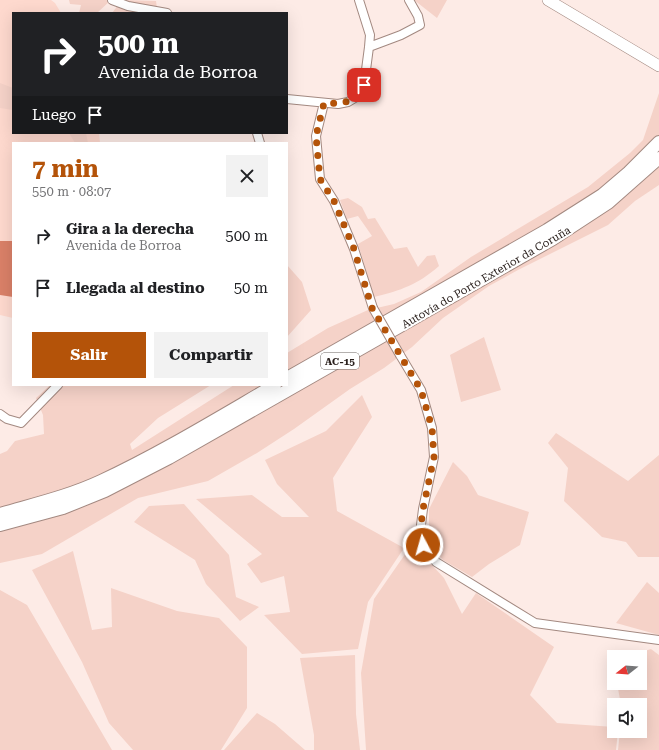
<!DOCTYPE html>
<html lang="es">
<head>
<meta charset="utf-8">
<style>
	:root { --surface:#fff; --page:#f2f2f2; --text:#202124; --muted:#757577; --accent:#b45309 }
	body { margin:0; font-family:"Roboto Serif",serif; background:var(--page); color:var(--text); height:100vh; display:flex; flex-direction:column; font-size:15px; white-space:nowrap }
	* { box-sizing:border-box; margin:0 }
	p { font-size:13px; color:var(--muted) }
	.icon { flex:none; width:22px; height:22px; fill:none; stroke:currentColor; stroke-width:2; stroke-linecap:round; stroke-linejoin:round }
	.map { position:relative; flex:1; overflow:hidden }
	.details { position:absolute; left:12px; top:142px; width:276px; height:244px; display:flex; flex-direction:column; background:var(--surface); border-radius:0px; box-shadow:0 4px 16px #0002 }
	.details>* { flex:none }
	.guide { position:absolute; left:12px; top:12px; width:276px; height:122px; border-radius:0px; box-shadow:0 4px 16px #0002; background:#202124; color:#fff; overflow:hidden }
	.needle { width:26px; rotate:253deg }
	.fabs { position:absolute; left:607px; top:650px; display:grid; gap:8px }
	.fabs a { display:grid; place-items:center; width:40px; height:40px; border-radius:0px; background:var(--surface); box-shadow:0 4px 16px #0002; font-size:20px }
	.pin { position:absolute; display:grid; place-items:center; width:34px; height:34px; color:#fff; margin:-17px; border-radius:8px; box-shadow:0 2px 6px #0006 }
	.me { position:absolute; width:44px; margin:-22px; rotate:354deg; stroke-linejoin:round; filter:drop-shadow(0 0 3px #0008) }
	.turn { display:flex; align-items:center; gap:14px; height:84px; padding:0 20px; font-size:18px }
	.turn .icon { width:52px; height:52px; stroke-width:2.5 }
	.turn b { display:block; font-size:28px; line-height:34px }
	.then { display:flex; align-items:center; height:38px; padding:0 20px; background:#0003; gap:8px; font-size:15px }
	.round { display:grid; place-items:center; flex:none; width:42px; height:42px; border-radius:0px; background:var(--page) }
	.overview { display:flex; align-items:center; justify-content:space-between; height:68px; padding:0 20px }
	h1 { font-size:24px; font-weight:700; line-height:30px; color:var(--accent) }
	.action { display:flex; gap:8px; margin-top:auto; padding:8px 20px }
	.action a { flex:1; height:46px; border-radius:0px; background:var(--accent); color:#fff; font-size:16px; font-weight:700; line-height:46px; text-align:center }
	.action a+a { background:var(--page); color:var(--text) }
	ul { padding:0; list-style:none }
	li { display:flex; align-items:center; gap:12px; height:52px; padding:0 20px }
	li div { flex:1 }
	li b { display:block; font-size:15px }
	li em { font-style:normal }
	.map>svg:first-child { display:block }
	.built { fill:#fed9ce }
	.green { fill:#f5d2c8 }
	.water { fill:#da8068 }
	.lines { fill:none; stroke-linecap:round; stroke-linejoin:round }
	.minor-casing { stroke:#a38981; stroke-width:10 }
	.major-casing { stroke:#a38981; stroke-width:12 }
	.highway-casing { stroke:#a38981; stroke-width:14 }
	.minor { stroke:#fff; stroke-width:8 }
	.major { stroke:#fff; stroke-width:11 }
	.highway { stroke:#fff; stroke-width:12 }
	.minor-bridge-casing { stroke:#a38981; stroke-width:10; stroke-linecap:butt }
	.minor-bridge { stroke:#fff; stroke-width:8 }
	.route { stroke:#b45309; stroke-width:7; stroke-dasharray:0 12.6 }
	.labels { text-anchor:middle; stroke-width:4; stroke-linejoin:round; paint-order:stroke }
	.shield { fill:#fff; stroke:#68625f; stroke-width:1 }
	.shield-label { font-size:10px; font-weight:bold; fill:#281e1b }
	.street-label { font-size:11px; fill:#281e1b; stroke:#fff }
</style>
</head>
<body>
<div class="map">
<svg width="659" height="750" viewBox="0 0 659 750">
	<rect width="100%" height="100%" fill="#fdebe6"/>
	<path class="built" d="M0,0H51L55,3L61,13H13V133H99L100,143H13V318L0,315Z"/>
	<path class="green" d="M69,0H111L97,13H79L81,5L70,4Z
		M122,0L156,1L157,8L153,13H112Z
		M414,0H447L437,18Z
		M0,83L13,88V110L0,108Z
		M659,93V185L635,201L608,225L518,270L489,286L443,318L412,347L384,368L350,389L294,429L257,453L208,481L138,498L42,554L0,563V454L7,451L15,441L44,434L43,415L36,398L50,385H211L158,418L130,444L132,450L234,385H287V353L328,328L368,310L394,304L421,292L471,257L588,187L630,153L643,140Z
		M69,133H86L88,143H75Z
		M348,198L362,207L368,219L375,218L394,249L407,247L418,267L427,256L435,255L439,266C417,285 402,290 374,297L358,244L372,236L358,216L347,219L340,200Z
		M287,265L302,282L311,310L287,337Z
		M484,337L501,390L461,402L450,355Z
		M362,395L372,417L333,478L337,511L404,548L368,602L358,649L302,654L264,615L290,612L284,576L261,583L247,564L262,554L196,499L252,495L282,517H309L277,484L265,460L326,431Z
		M556,433L628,481L659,455V557H638L626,542L602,537L564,501L568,468L548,443Z
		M453,462L467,476L478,495L529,512L520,545L489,564L472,577L443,560L429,545V509Z
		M184,504L229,555L236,597L259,607L240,621L206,584L195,560L134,522L149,506Z
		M408,550L429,562L444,578L462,614L476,593L554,647L530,695L557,723L614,727V731H618L616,750H366L361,673L374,599Z
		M73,551L92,630L112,627L111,588L177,611L219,618L247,647V708L221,750H133L109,723L82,662L32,570Z
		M647,582L659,593V635L616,623Z
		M0,590L27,605L112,750H0Z
		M651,649L659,655V750H618L620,731H640V705H621L617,683H640V657H626Z
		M355,655L356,714L360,750H314V735L300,658Z
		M257,713L275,724L305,750H224Z"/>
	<path class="water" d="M0,241H13V297L0,295Z"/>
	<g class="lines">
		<g class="minor-casing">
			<path id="minor" d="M112,0L128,6L167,13
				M369,47L401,35L420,25L418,16L409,0
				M287,99L338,104L348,102L358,96L364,85L369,47L370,35L359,0
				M324,103L316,136L320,179L334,201L354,249L373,308
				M257,133L260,143
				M400,355L421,390L432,428L434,457L423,509L420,533L423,545L436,562L535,623L659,640
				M0,414L7,419L21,423L58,385"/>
		</g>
		<g class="major-casing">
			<path id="major" d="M548,0L659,66"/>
		</g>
		<g class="highway-casing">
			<path id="highway" d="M287,378L547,230L602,195L629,172L659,142
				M0,514C34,504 69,496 101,481C161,453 218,418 275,385
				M0,525L63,508L105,491L169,458L553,239L608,203L659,158"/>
		</g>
		<use href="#minor" class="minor"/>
		<use href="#major" class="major"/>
		<use href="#highway" class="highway"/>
		<g class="minor-bridge-casing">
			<path id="minor-bridge" d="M373,308L400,355"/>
		</g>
		<use href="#minor-bridge" class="minor-bridge"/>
	</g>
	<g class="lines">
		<path class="route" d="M364,85C354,103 344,104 324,103L316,136L320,179L334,201L354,249L372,308L421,390L432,428L434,457L423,509L420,533L423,545"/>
	</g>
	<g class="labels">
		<rect class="shield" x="321" y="353" width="38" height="16" rx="3"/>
		<g class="shield-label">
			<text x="340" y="365">AC-15</text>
		</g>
		<g class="street-label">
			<text transform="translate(486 277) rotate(-30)" y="4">Autovía do Porto Exterior da Coruña</text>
		</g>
	</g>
</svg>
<div class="fabs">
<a><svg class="needle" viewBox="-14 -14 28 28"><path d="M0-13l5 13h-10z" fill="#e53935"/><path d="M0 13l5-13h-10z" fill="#757577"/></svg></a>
<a><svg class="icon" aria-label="sound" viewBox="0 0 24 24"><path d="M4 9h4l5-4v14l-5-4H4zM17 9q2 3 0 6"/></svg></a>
</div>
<div class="pin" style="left:364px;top:85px;background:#d93025"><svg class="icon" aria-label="arrive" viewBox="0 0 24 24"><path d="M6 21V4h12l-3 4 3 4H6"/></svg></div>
<svg class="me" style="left:423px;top:545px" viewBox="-20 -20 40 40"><circle r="17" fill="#b45309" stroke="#fff" stroke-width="3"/><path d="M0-11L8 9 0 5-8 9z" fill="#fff"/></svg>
<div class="guide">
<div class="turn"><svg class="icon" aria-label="right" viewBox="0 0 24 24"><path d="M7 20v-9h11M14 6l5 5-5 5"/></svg><div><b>500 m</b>Avenida de Borroa</div></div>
<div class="then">Luego<svg class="icon" aria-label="arrive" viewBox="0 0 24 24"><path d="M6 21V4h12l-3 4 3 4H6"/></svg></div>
</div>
<section class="details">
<div class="overview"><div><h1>7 min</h1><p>550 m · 08:07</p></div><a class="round"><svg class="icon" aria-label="close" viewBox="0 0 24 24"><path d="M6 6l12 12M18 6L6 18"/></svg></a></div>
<ul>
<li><svg class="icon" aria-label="right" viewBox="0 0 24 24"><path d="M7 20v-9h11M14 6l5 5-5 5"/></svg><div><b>Gira a la derecha</b><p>Avenida de Borroa</p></div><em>500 m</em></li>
<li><svg class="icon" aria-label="arrive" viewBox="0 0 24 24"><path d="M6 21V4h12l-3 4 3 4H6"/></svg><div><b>Llegada al destino</b></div><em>50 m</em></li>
</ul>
<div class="action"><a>Salir</a><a>Compartir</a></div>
</section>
</div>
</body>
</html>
